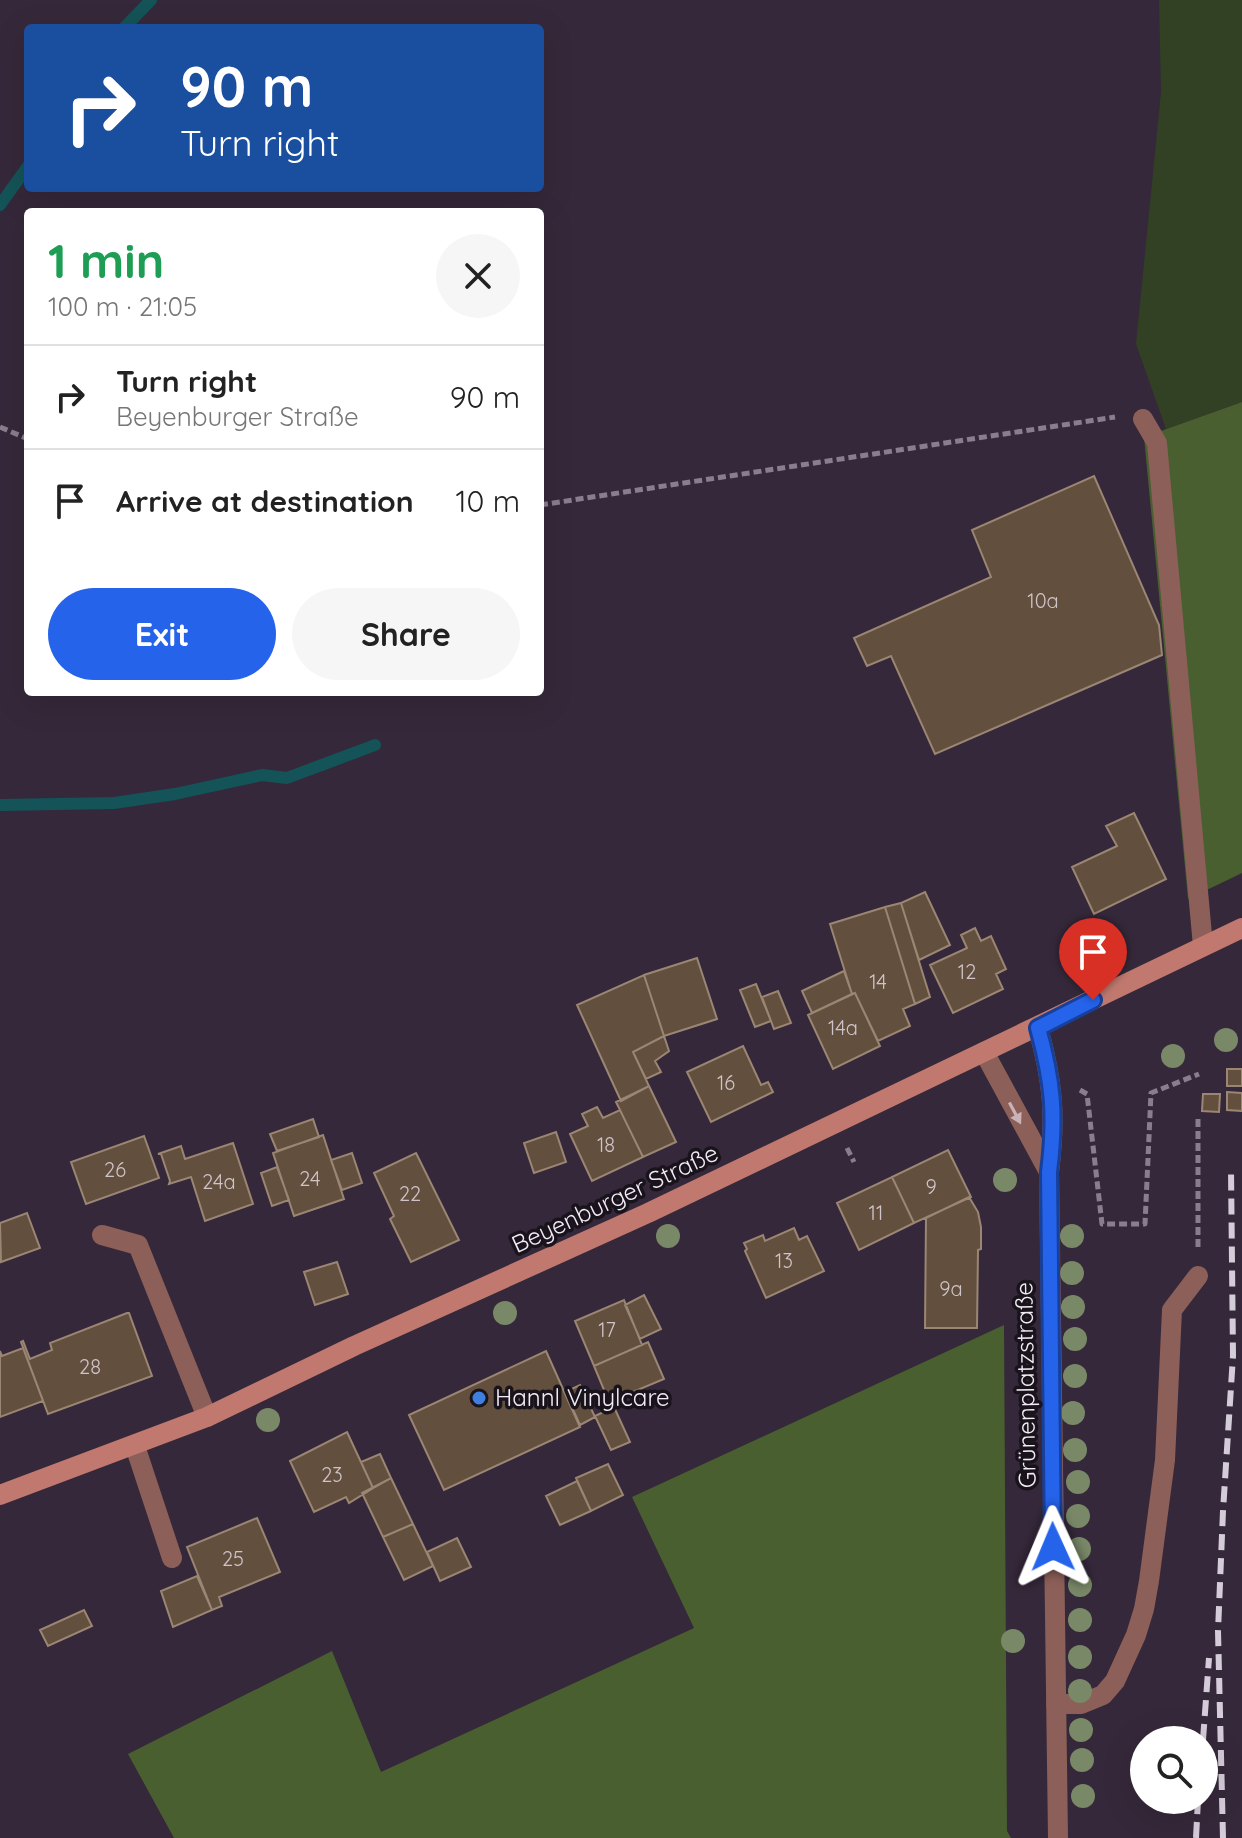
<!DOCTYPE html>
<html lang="en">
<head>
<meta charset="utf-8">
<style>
	:root { --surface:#fff; --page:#f6f6f6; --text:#222; --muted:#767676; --line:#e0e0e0; --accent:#2563eb }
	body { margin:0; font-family:Quicksand,sans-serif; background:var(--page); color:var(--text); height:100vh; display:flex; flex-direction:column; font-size:30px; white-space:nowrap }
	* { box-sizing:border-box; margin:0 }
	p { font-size:26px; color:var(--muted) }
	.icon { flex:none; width:44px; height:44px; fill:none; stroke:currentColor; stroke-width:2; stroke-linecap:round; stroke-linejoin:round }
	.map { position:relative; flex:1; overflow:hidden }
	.sheet { position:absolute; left:24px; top:208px; width:520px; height:488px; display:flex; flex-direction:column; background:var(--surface); border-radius:8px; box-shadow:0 8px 32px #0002 }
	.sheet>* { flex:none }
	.banner { position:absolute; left:24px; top:24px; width:520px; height:168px; border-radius:8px; box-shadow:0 8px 32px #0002; background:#1a4fa0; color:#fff; overflow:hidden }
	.fabs { position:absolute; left:1130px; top:1726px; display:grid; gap:16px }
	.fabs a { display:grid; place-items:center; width:88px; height:88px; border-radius:50%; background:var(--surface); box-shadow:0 8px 32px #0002; font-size:40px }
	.pin { position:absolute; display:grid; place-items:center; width:68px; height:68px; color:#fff; margin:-82px -34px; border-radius:50% 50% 50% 0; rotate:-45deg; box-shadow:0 0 8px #0007 }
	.pin .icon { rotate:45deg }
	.me { position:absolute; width:88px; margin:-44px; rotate:359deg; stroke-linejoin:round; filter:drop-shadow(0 0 6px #0008) }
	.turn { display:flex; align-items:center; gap:28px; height:168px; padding:0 24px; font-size:36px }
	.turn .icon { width:104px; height:104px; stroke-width:2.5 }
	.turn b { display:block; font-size:56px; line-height:68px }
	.round { display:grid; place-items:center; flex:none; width:84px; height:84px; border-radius:42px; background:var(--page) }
	.summary { display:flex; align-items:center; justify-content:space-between; height:136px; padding:0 24px }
	h1 { font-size:48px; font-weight:700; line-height:60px; color:#1e9e55 }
	.cta { display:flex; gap:16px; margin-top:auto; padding:16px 24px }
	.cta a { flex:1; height:92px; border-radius:48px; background:var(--accent); color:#fff; font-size:32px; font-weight:700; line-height:92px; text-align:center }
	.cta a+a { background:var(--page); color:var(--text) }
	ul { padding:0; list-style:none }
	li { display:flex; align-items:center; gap:24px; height:104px; padding:0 24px; border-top:2px solid var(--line) }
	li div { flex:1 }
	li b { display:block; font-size:30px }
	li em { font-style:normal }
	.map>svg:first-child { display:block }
	.green { fill:#324023 }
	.forest { fill:#495f30 }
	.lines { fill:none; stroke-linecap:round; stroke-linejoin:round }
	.stream { stroke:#145357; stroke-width:12 }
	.building { fill:#624f3e; stroke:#9b8673; stroke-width:2 }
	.path { stroke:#897e8e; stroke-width:5; stroke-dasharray:8 4; stroke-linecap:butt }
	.service { stroke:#8c5f58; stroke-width:20 }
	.minor { stroke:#8c5f58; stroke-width:20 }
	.secondary { stroke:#c1796f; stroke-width:20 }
	.rail { stroke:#d5ccd9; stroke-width:6; stroke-dasharray:16 8; stroke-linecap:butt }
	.tree { fill:#798867 }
	.oneway { fill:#cab3b7 }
	.route-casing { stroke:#184099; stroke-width:20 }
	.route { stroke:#2563eb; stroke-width:14 }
	.shop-dot { fill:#3f7fe0; stroke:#19131b; stroke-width:3 }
	.labels { text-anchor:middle; stroke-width:7; stroke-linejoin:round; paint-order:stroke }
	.number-label { font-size:20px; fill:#cfc4c9 }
	.street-label { font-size:24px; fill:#f3ebf7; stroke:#19131b }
	.poi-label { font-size:24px; fill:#f3ebf7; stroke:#19131b; text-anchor:start }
</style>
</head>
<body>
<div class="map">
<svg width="1242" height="1838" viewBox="0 0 1242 1838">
	<rect width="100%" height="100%" fill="#35283a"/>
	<path class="green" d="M1159,0H1242V402L1166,429L1136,344L1161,92Z"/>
	<path class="forest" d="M1242,402V873L1188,899L1144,437Z
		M1004,1325L1007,1831L1011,1838H174L128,1754L332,1651L381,1772L694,1628L632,1497Z"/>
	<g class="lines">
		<path class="stream" d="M124,28L151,0
			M0,205L28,166
			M0,805L114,803L175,794L262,775L287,778L375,745"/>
	</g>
	<path class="building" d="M1094,476L1159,625L1162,655L935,754L891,656L867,666L854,638L991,577L972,530Z
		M1134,813L1166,879L1094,914L1072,867L1117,846L1106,826Z
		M925,892L950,945L919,960L901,903Z
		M901,903L930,997L915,1004L885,907Z
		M885,907L915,1004L903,1009L910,1026L878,1041L855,993L852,994L830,924Z
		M975,928L981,941L991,936L1006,969L996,974L1003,989L953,1013L930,965L967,948L961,935Z
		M697,958L717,1019L664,1036L644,975Z
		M844,971L852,994L812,1013L802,991Z
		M644,975L664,1036L633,1052L649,1086L621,1101L577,1005Z
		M756,984L771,1021L755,1027L740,990Z
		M778,991L791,1023L774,1029L762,997Z
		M855,993L880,1046L833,1069L808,1015Z
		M664,1036L669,1051L655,1061L661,1072L646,1079L633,1052Z
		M743,1046L761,1085L768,1082L773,1092L711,1122L687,1072Z
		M1227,1069H1242V1086H1227Z
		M649,1086L676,1142L643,1157L616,1102Z
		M1227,1092L1242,1093V1111L1227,1110Z
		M1203,1094H1220L1219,1112L1202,1111Z
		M597,1107L603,1118L620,1110L643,1157L592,1181L570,1134L588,1126L582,1114Z
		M313,1119L319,1137L277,1151L270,1134Z
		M556,1132L566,1162L534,1173L524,1143Z
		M323,1135L344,1199L294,1216L273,1153Z
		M144,1136L159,1178L86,1204L71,1162Z
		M233,1143L253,1204L205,1221L191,1177L169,1184L170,1181L161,1154H158L181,1146L185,1159Z
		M948,1150L971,1197L914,1223L892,1177Z
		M352,1153L362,1183L342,1190L331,1160Z
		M416,1153L459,1240L411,1262L390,1219L394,1216L374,1173Z
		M277,1167L289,1200L272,1206L261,1173Z
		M892,1177L914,1223L859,1250L837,1203Z
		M969,1197L978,1212L981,1227V1249L978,1250L977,1328H925L926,1218Z
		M27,1213L40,1248L1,1262L0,1223Z
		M794,1228L799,1240L807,1236L824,1271L766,1298L745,1251L747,1249L744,1243L763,1235L765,1241Z
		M337,1262L348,1294L315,1305L304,1272Z
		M644,1295L661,1329L640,1339L625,1305Z
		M624,1300L642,1345L594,1366L575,1321Z
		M127,1313H129L152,1376L48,1414L21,1342L23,1341L30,1359L52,1350L50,1343Z
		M648,1342L664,1379L609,1402L594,1366Z
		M23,1348L43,1401L0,1417V1351L2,1356Z
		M546,1351L580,1427L444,1490L409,1415Z
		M580,1385L595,1417L580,1425L565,1392Z
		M614,1407L630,1442L611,1450L595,1416Z
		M347,1432L373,1488L349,1503L346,1497L314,1512L290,1461Z
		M380,1454L391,1478L373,1488L361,1462Z
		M608,1464L623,1495L591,1511L576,1478Z
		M391,1478L413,1524L383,1537L362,1493Z
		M577,1481L591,1511L560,1525L546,1496Z
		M257,1518L280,1572L219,1597L222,1606L212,1610L187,1547Z
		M413,1524L433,1566L404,1580L383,1537Z
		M457,1538L471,1567L440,1581L427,1552Z
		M197,1576L212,1610L173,1627L161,1591Z
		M84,1610L92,1626L48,1646L40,1630Z"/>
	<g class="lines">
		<path class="path" d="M0,427L28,439
			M540,505L1115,417
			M1080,1090L1087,1094L1102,1224H1145L1151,1093L1199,1074
			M847,1148L854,1162
			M1198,1247V1118"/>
		<path class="service" d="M1143,419L1157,443L1203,946
			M102,1235L138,1245L207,1417
			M135,1446L172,1558
			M1056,1704H1081L1103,1695L1115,1681L1136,1635L1144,1609L1149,1581L1165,1460L1172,1310L1198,1276"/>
		<path class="minor" d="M1038,1028C1053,1082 1056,1116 1049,1172L1058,1838
			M984,1052L1049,1172"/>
		<path class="secondary" d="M0,1495L207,1417L354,1346L648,1213L1242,928"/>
		<path class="rail" d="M1203,1740L1209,1658
			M1196,1838L1198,1800
			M1223,1838L1218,1631L1223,1511L1233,1356L1231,1169"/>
	</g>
	<g class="tree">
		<circle cx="1226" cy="1040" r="12"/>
		<circle cx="1173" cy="1056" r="12"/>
		<circle cx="1005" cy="1180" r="12"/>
		<circle cx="668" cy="1236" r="12"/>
		<circle cx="1072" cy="1236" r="12"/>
		<circle cx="1072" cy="1273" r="12"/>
		<circle cx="1073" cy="1307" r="12"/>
		<circle cx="505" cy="1313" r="12"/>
		<circle cx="1075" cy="1339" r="12"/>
		<circle cx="1075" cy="1376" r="12"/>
		<circle cx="1073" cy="1413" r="12"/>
		<circle cx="268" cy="1420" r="12"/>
		<circle cx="1075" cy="1450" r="12"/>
		<circle cx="1078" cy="1482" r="12"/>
		<circle cx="1078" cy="1516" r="12"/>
		<circle cx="1079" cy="1549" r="12"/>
		<circle cx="1080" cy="1585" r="12"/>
		<circle cx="1080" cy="1620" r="12"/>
		<circle cx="1013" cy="1641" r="12"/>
		<circle cx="1080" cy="1657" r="12"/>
		<circle cx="1080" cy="1691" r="12"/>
		<circle cx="1081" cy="1730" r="12"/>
		<circle cx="1082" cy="1760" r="12"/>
		<circle cx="1083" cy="1796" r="12"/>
	</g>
	<defs><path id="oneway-solid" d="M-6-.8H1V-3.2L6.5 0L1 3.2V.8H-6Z" transform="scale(2)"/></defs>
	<use class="oneway" href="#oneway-solid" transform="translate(1015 1113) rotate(62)"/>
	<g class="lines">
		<g class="route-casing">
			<path id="route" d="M1053,1547L1049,1172C1056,1116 1053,1082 1038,1028L1093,1000"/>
		</g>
		<use href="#route" class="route"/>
	</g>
	<circle class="shop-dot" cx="479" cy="1398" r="8"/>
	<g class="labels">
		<g class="number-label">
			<text x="1043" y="608">10a</text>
			<text x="967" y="979">12</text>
			<text x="878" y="989">14</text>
			<text x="843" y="1035">14a</text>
			<text x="726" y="1090">16</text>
			<text x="606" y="1152">18</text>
			<text x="115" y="1177">26</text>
			<text x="310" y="1186">24</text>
			<text x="219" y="1189">24a</text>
			<text x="931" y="1194">9</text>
			<text x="410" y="1201">22</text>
			<text x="876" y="1220">11</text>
			<text x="784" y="1268">13</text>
			<text x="951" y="1296">9a</text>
			<text x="607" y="1337">17</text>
			<text x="90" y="1374">28</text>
			<text x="332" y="1482">23</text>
			<text x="233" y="1566">25</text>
		</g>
		<g class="street-label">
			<text transform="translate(615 1199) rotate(-25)" y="8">Beyenburger Straße</text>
			<text transform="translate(1026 1385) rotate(-91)" y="8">Grünenplatzstraße</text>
		</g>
		<g class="poi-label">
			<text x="495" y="1406">Hannl Vinylcare</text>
		</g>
	</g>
</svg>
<div class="fabs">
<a><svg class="icon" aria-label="search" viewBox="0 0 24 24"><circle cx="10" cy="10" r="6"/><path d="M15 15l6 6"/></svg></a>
</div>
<div class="pin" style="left:1093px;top:1000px;background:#d93025"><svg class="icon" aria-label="arrive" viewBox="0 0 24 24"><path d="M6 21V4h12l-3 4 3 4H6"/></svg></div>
<svg class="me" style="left:1053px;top:1547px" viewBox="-20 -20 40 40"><path d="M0-17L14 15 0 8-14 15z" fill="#2563eb" stroke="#fff" stroke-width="4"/></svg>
<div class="banner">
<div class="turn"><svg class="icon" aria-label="right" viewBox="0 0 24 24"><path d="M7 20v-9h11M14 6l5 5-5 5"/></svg><div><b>90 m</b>Turn right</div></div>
</div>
<section class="sheet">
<div class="summary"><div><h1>1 min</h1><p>100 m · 21:05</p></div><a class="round"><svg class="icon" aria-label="close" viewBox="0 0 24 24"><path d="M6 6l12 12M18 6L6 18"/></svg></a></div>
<ul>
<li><svg class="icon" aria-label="right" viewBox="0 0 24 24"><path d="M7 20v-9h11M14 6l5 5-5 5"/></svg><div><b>Turn right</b><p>Beyenburger Straße</p></div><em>90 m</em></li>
<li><svg class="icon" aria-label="arrive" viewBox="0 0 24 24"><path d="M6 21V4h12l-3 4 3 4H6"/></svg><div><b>Arrive at destination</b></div><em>10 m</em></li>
</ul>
<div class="cta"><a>Exit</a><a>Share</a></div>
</section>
</div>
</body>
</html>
